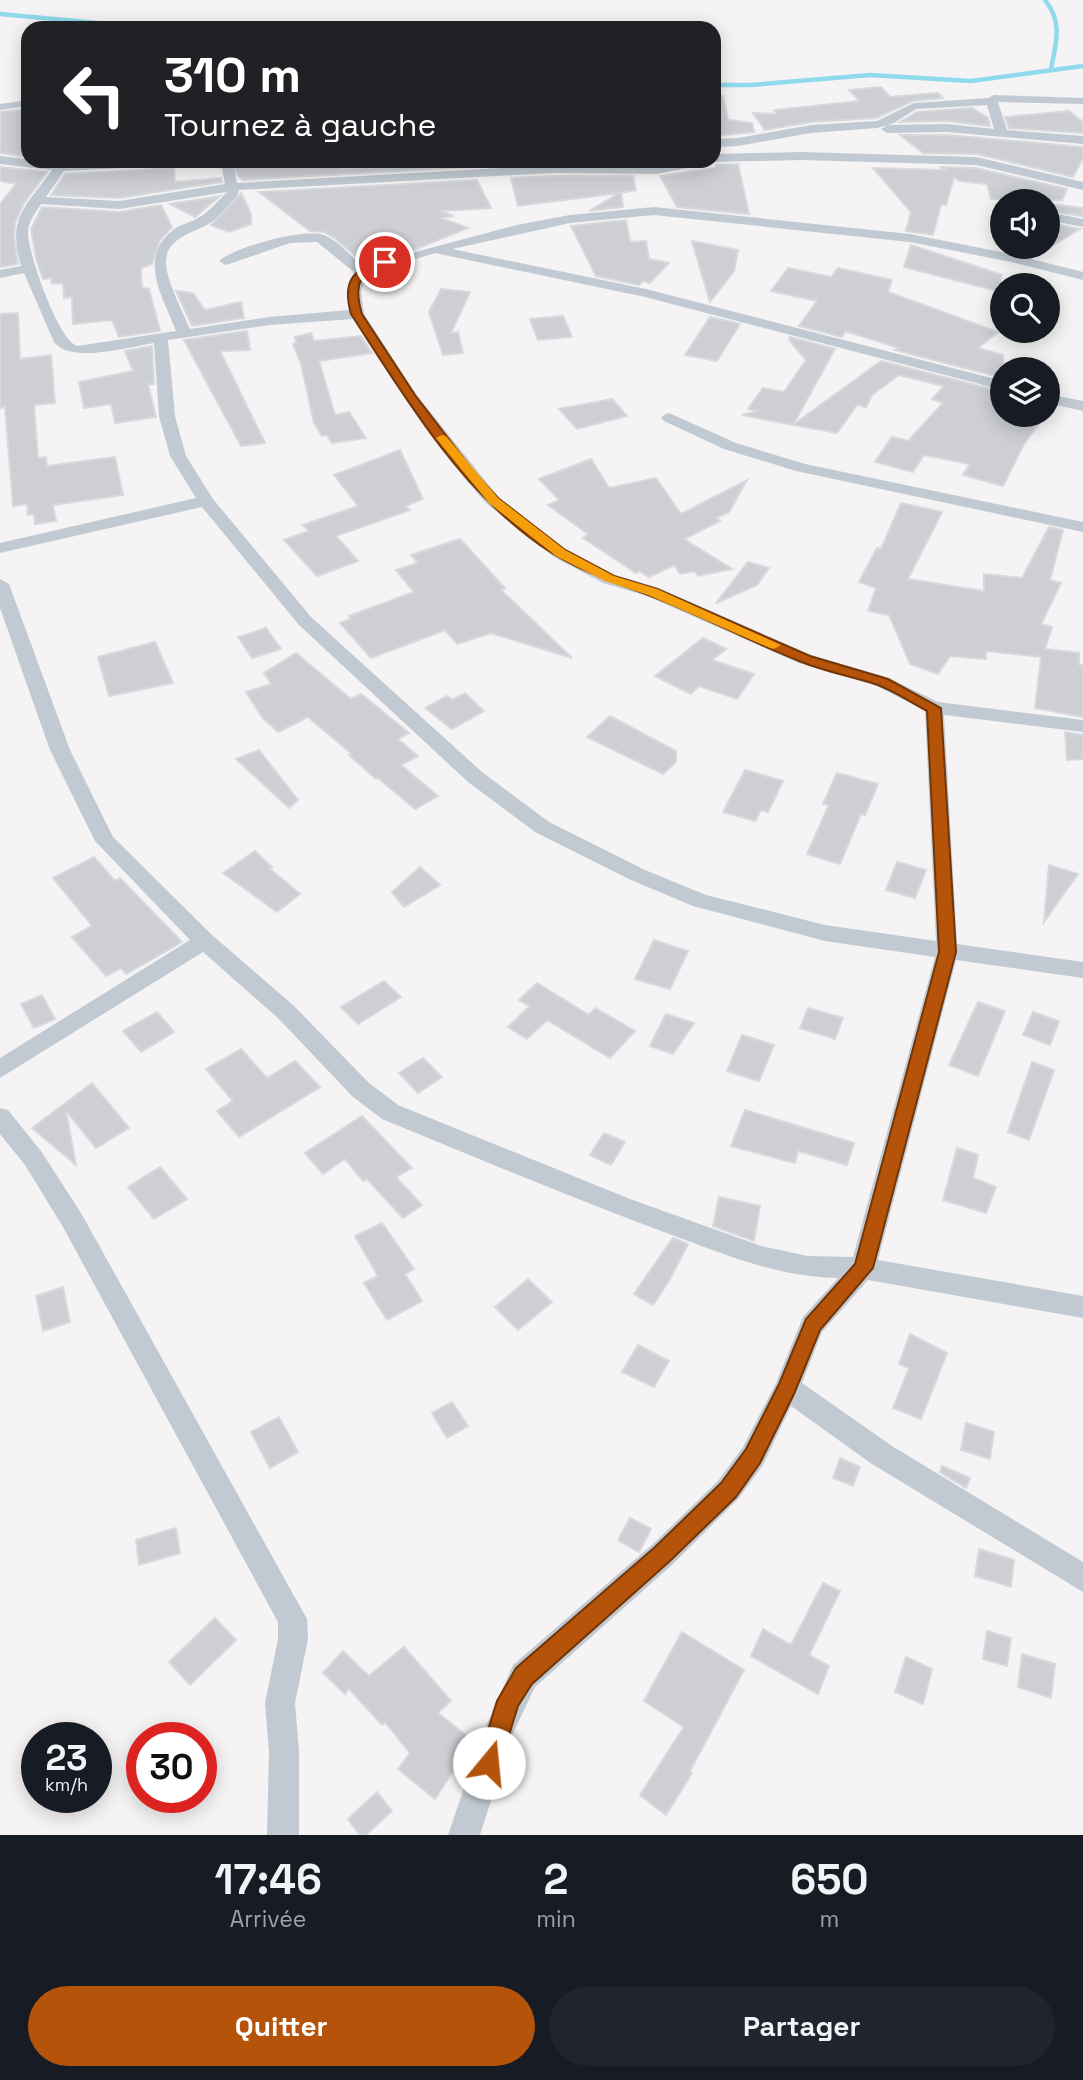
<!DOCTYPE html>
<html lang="fr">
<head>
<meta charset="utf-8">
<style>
	:root { --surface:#171b24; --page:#20242c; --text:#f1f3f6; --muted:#9ea1a6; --accent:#b45309 }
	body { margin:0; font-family:"Space Grotesk",sans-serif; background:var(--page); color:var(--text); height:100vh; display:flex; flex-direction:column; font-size:26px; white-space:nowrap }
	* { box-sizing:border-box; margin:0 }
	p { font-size:23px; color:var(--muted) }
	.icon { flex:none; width:38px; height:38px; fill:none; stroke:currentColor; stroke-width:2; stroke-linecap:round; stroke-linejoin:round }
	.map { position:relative; height:1835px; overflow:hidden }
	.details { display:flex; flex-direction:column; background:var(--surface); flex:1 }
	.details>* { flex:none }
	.top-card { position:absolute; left:21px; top:21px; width:700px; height:147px; border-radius:21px; box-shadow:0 4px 18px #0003; background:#202124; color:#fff; overflow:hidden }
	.fabs { position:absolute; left:990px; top:189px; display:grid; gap:14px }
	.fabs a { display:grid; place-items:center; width:70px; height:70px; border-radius:50%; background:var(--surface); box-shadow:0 4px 18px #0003; font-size:35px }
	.speed { position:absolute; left:21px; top:1722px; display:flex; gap:14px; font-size:35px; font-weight:700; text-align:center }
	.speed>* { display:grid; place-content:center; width:91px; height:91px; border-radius:50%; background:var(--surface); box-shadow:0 4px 18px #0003; line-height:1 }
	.speed small { font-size:18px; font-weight:400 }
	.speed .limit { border:10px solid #d22; background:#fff; color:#111 }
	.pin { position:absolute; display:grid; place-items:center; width:60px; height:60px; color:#fff; margin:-30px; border:4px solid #fff; border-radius:50%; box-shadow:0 2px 7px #0007 }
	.me { position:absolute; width:77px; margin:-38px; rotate:17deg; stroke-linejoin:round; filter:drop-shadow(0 0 5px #0008) }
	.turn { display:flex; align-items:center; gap:24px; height:147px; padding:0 28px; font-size:32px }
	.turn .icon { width:91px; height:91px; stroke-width:2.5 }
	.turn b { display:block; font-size:49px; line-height:60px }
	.eta { display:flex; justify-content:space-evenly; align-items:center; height:119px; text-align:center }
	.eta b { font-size:42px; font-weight:700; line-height:49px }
	.button { display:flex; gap:14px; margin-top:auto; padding:14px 28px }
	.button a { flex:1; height:80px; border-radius:42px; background:var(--accent); color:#fff; font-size:28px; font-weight:700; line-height:80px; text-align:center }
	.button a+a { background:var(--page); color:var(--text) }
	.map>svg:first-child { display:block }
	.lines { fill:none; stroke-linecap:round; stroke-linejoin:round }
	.stream { stroke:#90daee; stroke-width:4.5 }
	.building { fill:#cdcfd5; stroke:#d7d9de; stroke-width:2 }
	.street { fill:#c1cad2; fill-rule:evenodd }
	.route { fill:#b45309; stroke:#753606; stroke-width:2 }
	.slow { fill:#f59e0b }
</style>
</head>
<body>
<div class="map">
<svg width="1083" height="1835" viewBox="0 0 1083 1835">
	<rect width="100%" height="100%" fill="#f5f3f3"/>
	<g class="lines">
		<path class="stream" d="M1045,0C1063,22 1056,43 1051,69
			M0,14L151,28
			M714,85H751L870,75L971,81L1083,66"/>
	</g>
	<path class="building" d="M881,87L890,97L938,93L943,98L913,101L876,118L811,122L765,130L753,113L776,114L774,110L860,101L849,90Z
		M723,96L728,120L752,123L754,132L714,136V97Z
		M972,108L988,118L990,126L947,121L900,122L917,112Z
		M28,109V157L0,153V112Z
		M1069,111L1083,122V133L1009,128L1005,117Z
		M900,135H947L1083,147V158L1073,177L977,154L923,153Z
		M231,161H317V166L340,164L341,169L401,164L400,161H467L470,167L243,180L238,176Z
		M738,164L749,214L677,207L660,176L716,168V165Z
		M0,167L47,172L24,203L15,223L14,236L18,264L0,267V204L16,184L0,181Z
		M941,167L976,168L1067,189L1062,200L991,199L987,184L959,181L954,177L946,205H941L933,235L906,231L911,212L873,168L945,170Z
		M174,168L175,182L221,178L222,182L119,198L51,195L65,174Z
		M553,176H633L636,190L621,193L623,207L589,211L619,193L518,206L511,178Z
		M477,180L491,208L440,211L454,216L441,218L468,228L416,249L385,257L382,255L359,259L336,239L324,232L310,231L259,192Z
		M241,193L251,214V224L229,232L211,225Z
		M220,196L195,217L170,204Z
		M1048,204L1083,208L1082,216L1048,211Z
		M161,205L172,227L160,240L152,264L141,268L142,288L149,289L160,331L119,337L112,320L73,324L72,297L64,298L63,283L52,284L51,278L43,279L36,258L31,229L42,207L119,212Z
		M626,220L630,242L646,241L649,259L669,263L650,283L643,281L639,285L596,276L571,226Z
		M1048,223L1080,229L1048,248Z
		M692,241L738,250L734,271L710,302Z
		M911,245L1002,275L997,291L904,267Z
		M788,268L831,277L838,268L892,280L888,292L998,332L978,348L1003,355V378L895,350L899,348L845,331L842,337L799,326L817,301L771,291Z
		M441,289L470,292L451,333L458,332L463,353L443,355L429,312Z
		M176,291L193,293L205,310L241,302L244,318L192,326Z
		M18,313L20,359L51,355L55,403L34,405L38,458L46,457L47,466L115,457L123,495L53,505L56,521L35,524L34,514L28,515L27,504L13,506L5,407L0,408V314Z
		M563,316L572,337L538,340L530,319Z
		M710,317L740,324L717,361L685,355Z
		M247,331L250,350L220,351L265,443L241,446L184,340Z
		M311,333L314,341L361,336L372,353L319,361L335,415L349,412L366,438L332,443L327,435L322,436L314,423L301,364L293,344L296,343L295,337Z
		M790,337L835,349L793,425L742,415L756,411L748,409L763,388L784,392L806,360L789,340Z
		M152,346L154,384H148L156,417L115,423L111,404L84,408L79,382L133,371L125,351Z
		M881,361L1003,392V415H1031L1043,418L1024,444L1003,486L963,475L970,464L924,455L913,472L875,462L892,437L908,441L943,403L932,399L944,386L899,375L872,395L866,407L857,405L837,433L793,425Z
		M612,399L627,416L577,429L559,409Z
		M400,450L423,499L405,506L410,510L336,536L358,561L317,576L284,540L309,531L303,525L358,506L334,475Z
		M591,459L609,488L656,478L681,514L747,480L729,512L716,518L720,521L684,539L732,569L698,576L695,571L680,574L674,565L649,577L639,571L636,573L583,538L588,534L548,505L559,500L539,479Z
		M901,503L942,512L908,579L984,591V574L1022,578L1049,527L1063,530L1050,580L1061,583L1041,624L1052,627L1045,649L1079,653V665H1083V717L1035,708L1041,657L986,651V659L950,656L938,674L910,664L889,615L868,611L876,588L859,582L877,548L881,549Z
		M460,539L505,588L501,590L572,658L491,633L457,644L445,630L371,658L340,623L351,619L349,616L414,592L396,570L418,563L411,555Z
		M748,562L769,568L757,585L716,603Z
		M266,628L281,649L252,658L238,637Z
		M703,638L726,649L712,660L754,674L737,699L699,686L691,694L655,676Z
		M155,642L173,683L109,696L98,657Z
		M296,653L351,699L361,694L409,733L398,739L418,756L401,765L438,796L415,809L378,778L376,779L349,755L352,754L308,717L278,732L262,717L246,692L271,684L264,673Z
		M465,693L484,711L452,729L425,708L447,696L452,700Z
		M610,716L676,751V762L663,774L587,737Z
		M1065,732L1083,735V759L1067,760Z
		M259,750L298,800L289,808L236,759Z
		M745,770L783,781L768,812L761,810L755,821L723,812Z
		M837,773L878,784L865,815L861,814L840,864L807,854L829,805L823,804Z
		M255,851L272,867L269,868L300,894L277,912L223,873Z
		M94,857L115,881L120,878L182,942L126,974L121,968L106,976L72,937L91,926L90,923L53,878Z
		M897,862L926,870L915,898L886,890Z
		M1049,865L1078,874L1044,922Z
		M420,867L440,885L404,907L392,892Z
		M654,940L688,951L670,989L635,979Z
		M384,981L401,997L358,1024L341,1007Z
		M537,983L589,1015L595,1008L635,1031L610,1058L547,1020L527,1039L508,1027L530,1006L519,1000Z
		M42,995L55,1019L34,1028L21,1004Z
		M978,1002L1005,1011L978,1076L949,1065Z
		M808,1008L843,1018L835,1039L800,1028Z
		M157,1012L174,1032L141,1052L123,1031Z
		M1033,1012L1059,1021L1050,1045L1023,1035Z
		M666,1014L694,1023L673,1054L650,1046Z
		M742,1035L774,1045L759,1081L727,1071Z
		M241,1049L267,1078L295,1061L320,1087L239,1137L217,1111L233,1101L206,1069Z
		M423,1058L442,1077L418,1093L399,1073Z
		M1032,1062L1054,1070L1029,1140L1008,1132Z
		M92,1083L129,1128L96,1148L66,1111L76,1165L32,1128Z
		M745,1110L854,1143L847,1165L798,1151L795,1163L731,1146Z
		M362,1116L412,1168L396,1177L422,1205L403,1218L367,1179L363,1181L345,1159L323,1174L305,1153Z
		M604,1133L625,1142L611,1165L590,1155Z
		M957,1148L978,1155L973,1178L996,1187L986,1213L943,1200Z
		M160,1167L187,1199L154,1219L128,1187Z
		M719,1197L760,1206L754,1241L713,1226Z
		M382,1223L414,1269L405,1274L422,1301L387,1320L364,1283L378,1276L355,1236Z
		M673,1238L688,1244L670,1279L653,1305L634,1294Z
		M528,1279L552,1302L518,1330L495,1307Z
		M63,1287L70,1322L43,1331L36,1296Z
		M910,1334L947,1353L921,1419L893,1408L909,1368L899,1364Z
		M638,1345L669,1361L654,1387L622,1372Z
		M452,1402L468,1426L447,1438L432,1413Z
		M279,1417L298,1452L270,1468L251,1432Z
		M966,1423L994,1432L990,1459L961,1450Z
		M840,1458L860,1467L853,1486L833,1478Z
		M942,1466L970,1478L966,1488L940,1472Z
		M630,1518L651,1529L639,1552L618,1540Z
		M176,1528L180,1553L139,1565L136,1540Z
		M979,1549L1014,1560L1011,1587L975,1576Z
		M823,1583L840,1591L809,1655L829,1666L818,1694L751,1656L763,1629L791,1645Z
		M215,1618L236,1640L190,1685L169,1662Z
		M987,1631L1011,1638L1007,1666L983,1659Z
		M682,1632L744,1670L690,1771L692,1773L666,1815L640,1795L684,1727L644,1701Z
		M404,1647L451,1701L438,1713L473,1741L435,1799L398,1769L410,1753L385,1722L382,1725L349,1689L345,1694L323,1673L343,1651L369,1676Z
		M1022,1654L1055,1664L1051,1698L1018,1687Z
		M906,1657L932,1669L923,1704L895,1692Z
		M377,1792L392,1811L366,1835H360L348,1819Z"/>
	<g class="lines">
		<path class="street" d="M994,95L1083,98V104L998,102L1007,130L1083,136V144L947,132L887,133L881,129L887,125L947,124L994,129L987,105L916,109L894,123L877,128L811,133L738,146L714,147V139L738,138L811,125L877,121L914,103L988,98Z
			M28,100V106L0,110V104Z
			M801,152L976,157L1083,182V190L976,165L801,160L714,162L711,161H714V154Z
			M0,156L60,163L189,161L183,165L64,171L46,197L119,201L225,184L222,169L215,161H228L234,168L237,183L553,165L656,166L684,161H709L703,165L656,174L553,173L239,190L237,196C229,204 220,216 210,223C194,233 167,237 166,261C165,278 183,312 190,329L269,317L349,310L347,292L354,272L317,242L290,243L226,265L219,261C235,247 303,228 324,235C339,241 350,256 363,266L517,225L570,215L654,207L910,234L1011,254L1083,272V280L1011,262L910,242L654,215L570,223L452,249L646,289L1003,381V390L645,297L435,253L367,274L361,292L364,314L416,394L499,498L566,549L615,575L659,588L811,655L889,678L938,702L1083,720V732L944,715L957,944L1083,962V978L956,960L878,1260L1083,1296V1318L868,1280L822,1332L802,1383L892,1446L1083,1562V1592L872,1464L791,1406L763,1465L738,1499L673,1564L535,1687L513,1733L480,1835H448L483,1733L513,1665L653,1544L718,1481L743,1447L776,1383L803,1317L838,1278C776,1277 721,1253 664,1232C569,1197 475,1157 382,1119L352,1096L278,1018L203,952L0,1078V1058L190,940L95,841L50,750L0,608V579L9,584L70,750L113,837L212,935L294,1006L368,1082L398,1105L630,1199L761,1246L808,1256L853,1257L935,957L825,941L693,906L631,880L535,832L468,782L299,625L202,507L0,553V543L196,498L170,456L159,416L154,343C128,347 71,364 54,342L24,273L0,278V270L21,266C7,217 25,208 52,170L0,164ZM227,192C218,201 208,213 198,218C190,223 180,224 173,230C137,259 163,297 176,331L77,346C58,340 28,253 28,233C28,221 35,214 41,204L119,209ZM353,319L405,399L464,478L487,504L554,557L603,583L647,596L799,663L877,686L925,711L936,941L825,925L706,895L645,870L549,822L482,772L311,617L213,499L186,456L175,416L168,340L269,325Z
			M1052,213L1083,219V227L1048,220V214Z
			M1048,394L1083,401V411L1048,403Z
			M669,413L736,443L805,464L1083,522V532L796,471L724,449L664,421L661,418L664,415Z
			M0,1108L8,1110L41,1151L81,1213L307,1619L308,1639L295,1703L299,1751V1835H267L269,1751L265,1703L278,1639V1622L63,1227L25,1165L0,1134Z"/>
	</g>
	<path class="route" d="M381,260L390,262C384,266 376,268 369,272C354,279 358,301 362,314L415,395L475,473L498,498L565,550L614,576L657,589L810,656L888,679L941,708L956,952L873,1268L820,1330L794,1394L760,1463L736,1497L670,1561L532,1684L518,1706L498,1771L489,1775L481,1771L478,1763L497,1701L516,1668L655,1547L721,1483L746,1449L779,1384L806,1319L855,1264L939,952L927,711C910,702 893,690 875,684C850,676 823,671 799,661C748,641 699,614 648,595C604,578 567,567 529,537C453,479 403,394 351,314C342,281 352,271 381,260Z"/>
	<path class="slow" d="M442,435L446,436L498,498L565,550L614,576L657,589L781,645L774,649L770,648L648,595L605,581L556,556L489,503L436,438Z"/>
</svg>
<div class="fabs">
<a><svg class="icon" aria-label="sound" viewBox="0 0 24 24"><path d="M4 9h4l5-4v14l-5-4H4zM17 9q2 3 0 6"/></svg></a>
<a><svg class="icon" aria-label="search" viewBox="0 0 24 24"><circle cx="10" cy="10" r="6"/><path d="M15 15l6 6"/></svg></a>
<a><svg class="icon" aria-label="layers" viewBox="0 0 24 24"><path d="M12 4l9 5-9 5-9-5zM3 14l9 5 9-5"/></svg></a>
</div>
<div class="speed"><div>23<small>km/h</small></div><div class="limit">30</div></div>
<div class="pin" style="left:385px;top:262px;background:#d93025"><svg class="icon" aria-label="arrive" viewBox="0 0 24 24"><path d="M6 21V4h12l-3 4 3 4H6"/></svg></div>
<svg class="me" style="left:489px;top:1763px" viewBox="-20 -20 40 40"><circle r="19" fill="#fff"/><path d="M0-13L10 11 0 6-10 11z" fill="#b45309"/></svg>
<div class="top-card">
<div class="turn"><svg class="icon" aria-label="left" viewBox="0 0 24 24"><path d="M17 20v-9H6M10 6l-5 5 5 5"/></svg><div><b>310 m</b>Tournez à gauche</div></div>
</div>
</div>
<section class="details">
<div class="eta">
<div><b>17:46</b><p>Arrivée</p></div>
<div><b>2</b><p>min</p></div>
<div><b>650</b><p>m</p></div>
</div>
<div class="button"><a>Quitter</a><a>Partager</a></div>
</section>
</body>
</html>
